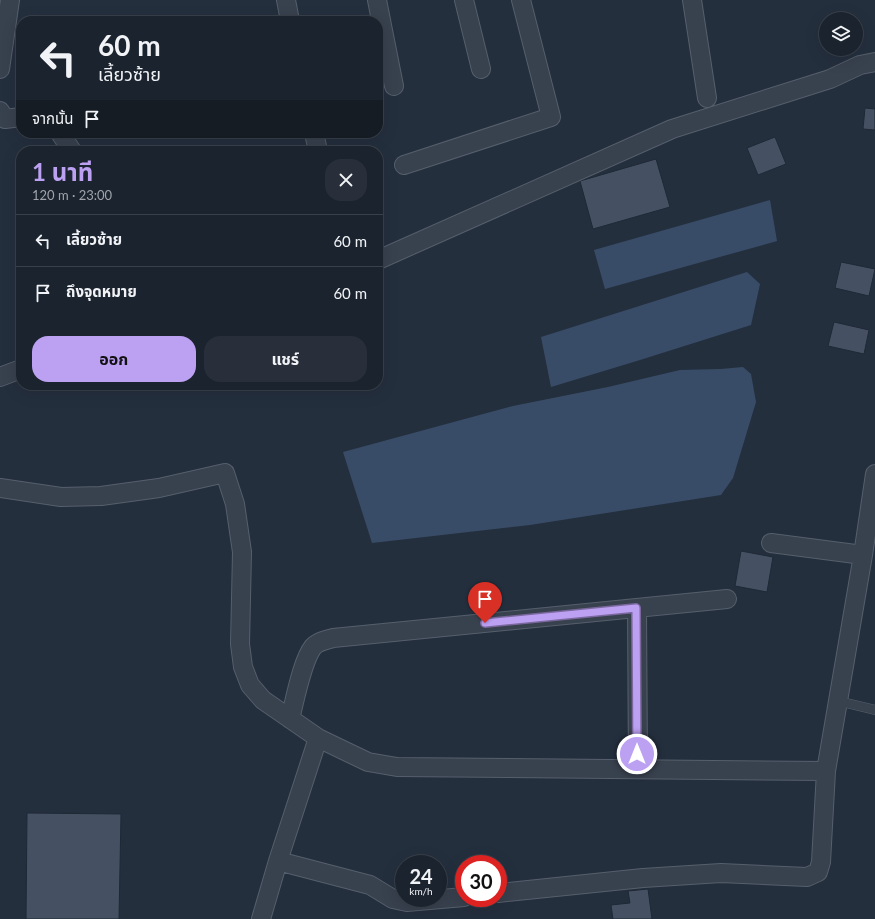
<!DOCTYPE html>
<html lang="th">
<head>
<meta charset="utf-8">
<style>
	:root { --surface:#1b232e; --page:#282f3a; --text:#f1f3f6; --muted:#a0a4aa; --line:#39404a; --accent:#bca0f2 }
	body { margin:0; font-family:Lato,"Noto Sans Thai",sans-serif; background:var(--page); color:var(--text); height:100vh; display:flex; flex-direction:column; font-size:15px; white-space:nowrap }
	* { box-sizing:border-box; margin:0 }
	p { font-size:13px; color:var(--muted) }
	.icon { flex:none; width:22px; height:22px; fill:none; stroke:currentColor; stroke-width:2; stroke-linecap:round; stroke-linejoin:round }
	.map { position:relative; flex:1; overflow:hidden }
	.side { position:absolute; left:16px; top:146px; width:367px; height:244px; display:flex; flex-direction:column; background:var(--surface); border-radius:16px; box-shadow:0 4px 16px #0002,0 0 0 1px var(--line) }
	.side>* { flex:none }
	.banner { position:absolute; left:16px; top:16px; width:367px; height:122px; border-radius:16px; box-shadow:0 4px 16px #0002,0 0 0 1px var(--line); background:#1b232e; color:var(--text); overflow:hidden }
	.controls { position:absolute; left:819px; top:12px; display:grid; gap:8px }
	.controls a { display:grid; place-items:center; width:44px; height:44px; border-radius:50%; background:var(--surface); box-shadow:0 4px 16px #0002,0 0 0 1px var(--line); font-size:20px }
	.speed { position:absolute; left:395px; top:855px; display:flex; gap:8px; font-size:20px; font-weight:700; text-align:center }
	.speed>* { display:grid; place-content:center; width:52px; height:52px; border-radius:50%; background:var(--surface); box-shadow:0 4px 16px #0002,0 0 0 1px var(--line); line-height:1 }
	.speed small { font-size:10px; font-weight:400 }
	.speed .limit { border:6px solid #d22; background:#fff; color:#111 }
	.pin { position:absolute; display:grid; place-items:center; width:34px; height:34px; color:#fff; margin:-41px -17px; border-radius:50% 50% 50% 0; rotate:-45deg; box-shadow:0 0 4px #0007 }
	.pin .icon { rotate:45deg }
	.me { position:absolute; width:44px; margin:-22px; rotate:0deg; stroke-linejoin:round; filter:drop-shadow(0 0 3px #0008) }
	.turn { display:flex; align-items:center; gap:14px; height:84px; padding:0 16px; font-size:18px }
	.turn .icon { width:52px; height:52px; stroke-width:2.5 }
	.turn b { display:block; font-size:28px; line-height:34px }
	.then { display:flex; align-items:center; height:38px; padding:0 16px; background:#0003; gap:8px; font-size:15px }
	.round { display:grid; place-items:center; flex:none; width:42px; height:42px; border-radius:16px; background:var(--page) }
	.summary { display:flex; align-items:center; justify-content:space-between; height:68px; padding:0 16px }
	h1 { font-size:24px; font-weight:700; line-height:30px; color:var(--accent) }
	.cta { display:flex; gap:8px; margin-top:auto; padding:8px 16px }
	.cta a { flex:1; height:46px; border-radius:16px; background:var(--accent); color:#111; font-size:16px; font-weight:700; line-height:46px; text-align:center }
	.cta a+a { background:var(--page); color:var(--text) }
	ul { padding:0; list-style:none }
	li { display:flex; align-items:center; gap:12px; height:52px; padding:0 16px; border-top:1px solid var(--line) }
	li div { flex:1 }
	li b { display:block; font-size:15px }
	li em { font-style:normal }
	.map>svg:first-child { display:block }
	.water { fill:#394c67 }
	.building { fill:#455162; stroke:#1f2835 }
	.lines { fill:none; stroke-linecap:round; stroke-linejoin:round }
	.lane-casing { stroke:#565f6c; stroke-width:10 }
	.street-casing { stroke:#565f6c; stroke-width:20 }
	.lane { stroke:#38414e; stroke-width:9 }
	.street { stroke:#38414e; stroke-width:18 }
	.route-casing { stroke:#7a689d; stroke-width:10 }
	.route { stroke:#bca0f2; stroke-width:7 }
</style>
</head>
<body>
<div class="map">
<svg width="875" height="919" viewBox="0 0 875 919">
	<rect width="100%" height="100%" fill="#242f3e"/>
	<path class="water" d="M770,200L777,241L605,289L594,250Z
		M747,272L760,284L751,325L640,360L551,387L541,337Z
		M743,367L751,374L756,402L733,478L721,495L530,525L372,543L343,452L513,406L608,387L680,370L721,369Z"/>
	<path class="building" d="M865,108L875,109V130L863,129Z
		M775,137L786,164L758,175L747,148Z
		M656,159L670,207L593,229L580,181Z
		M841,262L875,269L869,296L835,288Z
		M834,322L869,330L864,354L828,346Z
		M741,551L773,557L767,592L735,586Z
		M27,813L121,814L119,919H26Z
		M648,889L652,919H613L611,905L630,903L628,891Z"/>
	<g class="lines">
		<g class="lane-casing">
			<path id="lane" d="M838,701L875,710"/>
		</g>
		<g class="street-casing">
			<path id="street" d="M286,0L290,21
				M377,0L394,86
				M464,0L481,69
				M692,0L707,98
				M0,69L10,0
				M0,111L5,119L21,117
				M60,133L72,151
				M314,133L318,151
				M404,165L551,117L521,0
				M378,260L672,129L830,79L860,65L875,62
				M0,377L21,369
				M0,488L61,497L101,496L159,488L225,473L235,504L242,552L240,644L243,667L250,685L263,700L318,738L368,762L397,767L826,771
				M771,543L863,555
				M637,608L638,769
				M290,719C295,700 302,661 313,647C318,641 327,640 333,638L727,599
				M278,861L370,885L393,899L407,902L464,897
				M498,893L643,878L721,873L807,877L818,872L821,862L826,771L863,555L875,474
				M261,919L278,861L318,738"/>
		</g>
		<use href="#lane" class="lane"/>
		<use href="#street" class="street"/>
	</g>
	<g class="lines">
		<g class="route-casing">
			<path id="route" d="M485,623L636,608L637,754"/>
		</g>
		<use href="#route" class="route"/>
	</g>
</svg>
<div class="controls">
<a><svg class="icon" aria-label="layers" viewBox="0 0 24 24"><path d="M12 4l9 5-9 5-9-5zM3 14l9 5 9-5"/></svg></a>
</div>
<div class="speed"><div>24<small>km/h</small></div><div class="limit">30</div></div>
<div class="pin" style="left:485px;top:623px;background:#d93025"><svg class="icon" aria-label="arrive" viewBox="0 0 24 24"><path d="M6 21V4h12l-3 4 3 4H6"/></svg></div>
<svg class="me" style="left:637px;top:754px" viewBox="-20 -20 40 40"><circle r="17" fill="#bca0f2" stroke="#fff" stroke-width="3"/><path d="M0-11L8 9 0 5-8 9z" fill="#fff"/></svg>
<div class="banner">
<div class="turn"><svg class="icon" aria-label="left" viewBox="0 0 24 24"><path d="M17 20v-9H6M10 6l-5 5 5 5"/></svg><div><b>60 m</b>เลี้ยวซ้าย</div></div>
<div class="then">จากนั้น<svg class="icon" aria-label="arrive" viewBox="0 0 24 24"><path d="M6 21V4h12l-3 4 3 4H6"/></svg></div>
</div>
<section class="side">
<div class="summary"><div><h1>1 นาที</h1><p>120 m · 23:00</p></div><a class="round"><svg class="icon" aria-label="close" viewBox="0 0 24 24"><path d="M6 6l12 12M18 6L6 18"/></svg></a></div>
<ul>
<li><svg class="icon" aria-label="left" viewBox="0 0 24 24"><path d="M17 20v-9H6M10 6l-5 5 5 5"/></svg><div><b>เลี้ยวซ้าย</b></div><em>60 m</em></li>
<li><svg class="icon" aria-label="arrive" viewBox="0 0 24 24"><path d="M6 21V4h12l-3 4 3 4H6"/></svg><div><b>ถึงจุดหมาย</b></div><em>60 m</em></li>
</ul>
<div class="cta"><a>ออก</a><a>แชร์</a></div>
</section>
</div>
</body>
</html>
